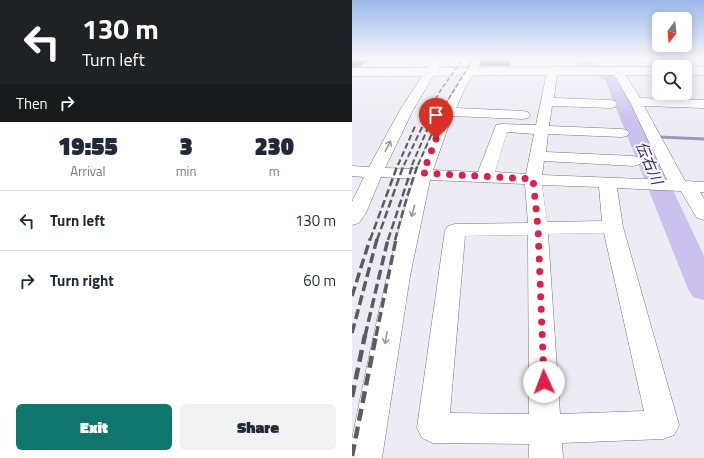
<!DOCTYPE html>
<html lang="en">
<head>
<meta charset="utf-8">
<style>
	:root { --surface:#fff; --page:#f2f2f3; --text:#1f2937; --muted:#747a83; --line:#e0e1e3; --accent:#0f766e }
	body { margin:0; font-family:"Titillium Web","Noto Sans JP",sans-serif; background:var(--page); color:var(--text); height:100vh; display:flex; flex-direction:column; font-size:15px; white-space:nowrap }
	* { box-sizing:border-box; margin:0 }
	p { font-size:13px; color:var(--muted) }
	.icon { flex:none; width:22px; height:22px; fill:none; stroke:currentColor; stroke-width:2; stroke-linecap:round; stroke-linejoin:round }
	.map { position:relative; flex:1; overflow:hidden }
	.panel { display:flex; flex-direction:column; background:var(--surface); width:352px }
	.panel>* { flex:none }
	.top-card { background:#202124; color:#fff; overflow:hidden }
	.needle { width:26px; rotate:196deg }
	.fabs { position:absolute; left:300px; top:12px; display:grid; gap:8px }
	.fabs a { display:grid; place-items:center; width:40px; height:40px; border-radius:6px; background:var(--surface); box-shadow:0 2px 10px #0003; font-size:20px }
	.pin { position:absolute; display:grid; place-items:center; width:34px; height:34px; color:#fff; margin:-41px -17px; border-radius:50% 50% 50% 0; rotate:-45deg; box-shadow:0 0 4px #0007 }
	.pin .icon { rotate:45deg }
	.me { position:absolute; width:44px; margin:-22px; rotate:358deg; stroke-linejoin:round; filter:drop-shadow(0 0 3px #0008) }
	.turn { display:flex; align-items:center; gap:14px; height:84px; padding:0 16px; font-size:18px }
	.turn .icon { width:52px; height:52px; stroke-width:2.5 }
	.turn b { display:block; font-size:28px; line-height:34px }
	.then { display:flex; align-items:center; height:38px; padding:0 16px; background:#0003; gap:8px; font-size:15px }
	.eta { display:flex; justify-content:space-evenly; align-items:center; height:68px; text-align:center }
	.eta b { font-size:24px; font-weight:800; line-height:28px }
	.primary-button { display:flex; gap:8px; margin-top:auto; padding:8px 16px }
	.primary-button a { flex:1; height:46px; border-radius:6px; background:var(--accent); color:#fff; font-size:16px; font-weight:800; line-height:46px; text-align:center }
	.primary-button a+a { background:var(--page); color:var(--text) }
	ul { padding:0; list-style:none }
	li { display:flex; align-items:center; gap:12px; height:60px; padding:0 16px; border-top:1px solid var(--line) }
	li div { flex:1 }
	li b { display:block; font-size:15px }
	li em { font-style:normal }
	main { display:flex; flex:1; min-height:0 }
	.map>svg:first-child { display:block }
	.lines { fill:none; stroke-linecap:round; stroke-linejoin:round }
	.stream { stroke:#9e97b7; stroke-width:3 }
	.river { fill:#cac1ee; fill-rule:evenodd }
	.minor-casing { stroke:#74737b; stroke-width:1 }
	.major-casing { stroke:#74737b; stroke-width:1 }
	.minor { fill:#fff; fill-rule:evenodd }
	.major { fill:#fff; fill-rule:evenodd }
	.rail-far4 { stroke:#5c5b5f; stroke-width:1.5; stroke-dasharray:4.5 2.5; stroke-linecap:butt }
	.rail-far3 { stroke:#5c5b5f; stroke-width:2; stroke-dasharray:6 3; stroke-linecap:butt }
	.rail-far2 { stroke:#5c5b5f; stroke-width:2.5; stroke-dasharray:8 3.5; stroke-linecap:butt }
	.rail-far1 { stroke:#5c5b5f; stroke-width:3.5; stroke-dasharray:10 4.5; stroke-linecap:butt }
	.rail { stroke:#5c5b5f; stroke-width:4.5; stroke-dasharray:12 6; stroke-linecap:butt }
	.wall { fill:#4d4667 }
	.shaded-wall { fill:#3e3954 }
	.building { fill:#595178; stroke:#3e3954 }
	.oneway { stroke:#9a9a9c }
	.route { stroke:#e11d48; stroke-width:7; stroke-dasharray:0 12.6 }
	.labels { text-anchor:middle; stroke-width:4; stroke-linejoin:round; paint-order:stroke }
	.water-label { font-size:15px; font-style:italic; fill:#3b2b62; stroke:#faf9fe }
</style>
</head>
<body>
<main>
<section class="panel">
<div class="top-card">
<div class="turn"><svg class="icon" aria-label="left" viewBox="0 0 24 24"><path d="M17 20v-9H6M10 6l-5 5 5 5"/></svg><div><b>130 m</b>Turn left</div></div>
<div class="then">Then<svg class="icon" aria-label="right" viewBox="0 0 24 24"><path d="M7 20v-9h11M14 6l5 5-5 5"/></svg></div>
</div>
<div class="eta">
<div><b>19:55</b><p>Arrival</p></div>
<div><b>3</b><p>min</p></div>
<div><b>230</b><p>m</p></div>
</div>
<ul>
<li><svg class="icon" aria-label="left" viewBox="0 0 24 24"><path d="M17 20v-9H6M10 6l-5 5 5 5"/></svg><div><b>Turn left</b></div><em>130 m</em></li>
<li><svg class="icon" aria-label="right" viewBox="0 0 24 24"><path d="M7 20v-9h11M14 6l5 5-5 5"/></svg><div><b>Turn right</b></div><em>60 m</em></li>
</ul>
<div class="primary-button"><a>Exit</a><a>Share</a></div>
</section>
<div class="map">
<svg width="352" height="458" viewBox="0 0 352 458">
	<rect width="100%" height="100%" fill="#edebf4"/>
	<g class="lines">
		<path class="stream" d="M285,136L352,139"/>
		<path class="river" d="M214,58H234L265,75L268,78L352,256V300L341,297L336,289L253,80C247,77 216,61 214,58Z"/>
		<g class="minor-casing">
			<path id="minor" d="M82,58H92L61,110L33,168L65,169C80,129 98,94 121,58H131L114,86L104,108L171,111L176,112L178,115L176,118L171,119L100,116L81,170L126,172L144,125L149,124L184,125L195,72L200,69L205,72L202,98L259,100L263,101L265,104L263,107L259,108L200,106L197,126L270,129L275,130L277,133L275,136L270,137L196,134L194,152L282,156L288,158L290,161L288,164L282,166L192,161L190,175L315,180L278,102L264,78L259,72L264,69L273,74L288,98L352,100V108L292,106L333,181L352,182V192H348L352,199V220L345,218L329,191L265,188L271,227L327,425L322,435L311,439L210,443L211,458H177V444L81,443L70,438L65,428L93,230L96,226L103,224L176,223L173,184L78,180L58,276L30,458H0V439C18,352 35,264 62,179L29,177L14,213L7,223L0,225V202L12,177L0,176V166L17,167L48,110ZM155,132L182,134L174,174L143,172ZM190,185L247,187L250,221L195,222ZM252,233L292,411L208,414L196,234ZM176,235L177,414L98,413L113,236Z"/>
		</g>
		<g class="major-casing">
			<path id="major" d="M307,67V75L0,76V68Z
				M333,67H352V75H333Z"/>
		</g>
		<use href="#minor" class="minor"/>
		<use href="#major" class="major"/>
		<path class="rail-far4" d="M80,105L90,88L112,58
			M93,105L122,58"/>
		<path class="rail-far3" d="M46,165L64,124
			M52,165L81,104
			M60,165L78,123
			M66,165L93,104"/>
		<path class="rail-far2" d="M18,240L46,164
			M25,240L52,164
			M36,240L61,164
			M43,240L55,197L66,164"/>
		<path class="rail-far1" d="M0,296L18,239
			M0,333L25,239
			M13,336L36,239
			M24,336L44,239"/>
		<path class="rail" d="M0,397L13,335
			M0,456L24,335"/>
	</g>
	<path class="wall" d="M0,58H13L14,61L9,66L0,67Z
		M158,58L157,66H128V60Z"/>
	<path class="shaded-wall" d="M7,58H13L14,61L9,66Z"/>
	<path class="building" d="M129,58H157V60H128Z"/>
	<defs><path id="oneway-shaft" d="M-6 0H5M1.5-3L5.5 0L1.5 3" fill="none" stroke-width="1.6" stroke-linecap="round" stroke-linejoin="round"/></defs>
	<g class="oneway">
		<use href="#oneway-shaft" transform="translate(36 146) rotate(-63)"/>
		<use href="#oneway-shaft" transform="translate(61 211) rotate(105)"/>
		<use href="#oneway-shaft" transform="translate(34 338) rotate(101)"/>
	</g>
	<linearGradient id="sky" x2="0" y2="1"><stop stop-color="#9cb9ea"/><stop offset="0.48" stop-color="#f7f6fa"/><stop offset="1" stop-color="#f7f6fa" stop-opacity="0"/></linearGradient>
	<rect width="352" height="122" fill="url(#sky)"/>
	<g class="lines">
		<path class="route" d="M84,139L71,173L181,179L186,228L192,382"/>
	</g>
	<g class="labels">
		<g class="water-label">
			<text transform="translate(297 163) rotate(67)" y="5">伝右川</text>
		</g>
	</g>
</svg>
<div class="fabs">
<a><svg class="needle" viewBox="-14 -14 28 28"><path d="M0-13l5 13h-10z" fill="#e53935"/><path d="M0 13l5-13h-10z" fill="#747a83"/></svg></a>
<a><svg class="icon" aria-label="search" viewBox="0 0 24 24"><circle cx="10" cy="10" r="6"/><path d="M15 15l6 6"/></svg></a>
</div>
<div class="pin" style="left:84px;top:139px;background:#d93025"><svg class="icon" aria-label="arrive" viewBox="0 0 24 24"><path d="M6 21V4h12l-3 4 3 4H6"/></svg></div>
<svg class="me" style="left:192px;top:382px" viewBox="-20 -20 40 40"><circle r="19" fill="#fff"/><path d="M0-13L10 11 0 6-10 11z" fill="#e11d48"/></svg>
</div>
</main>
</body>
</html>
